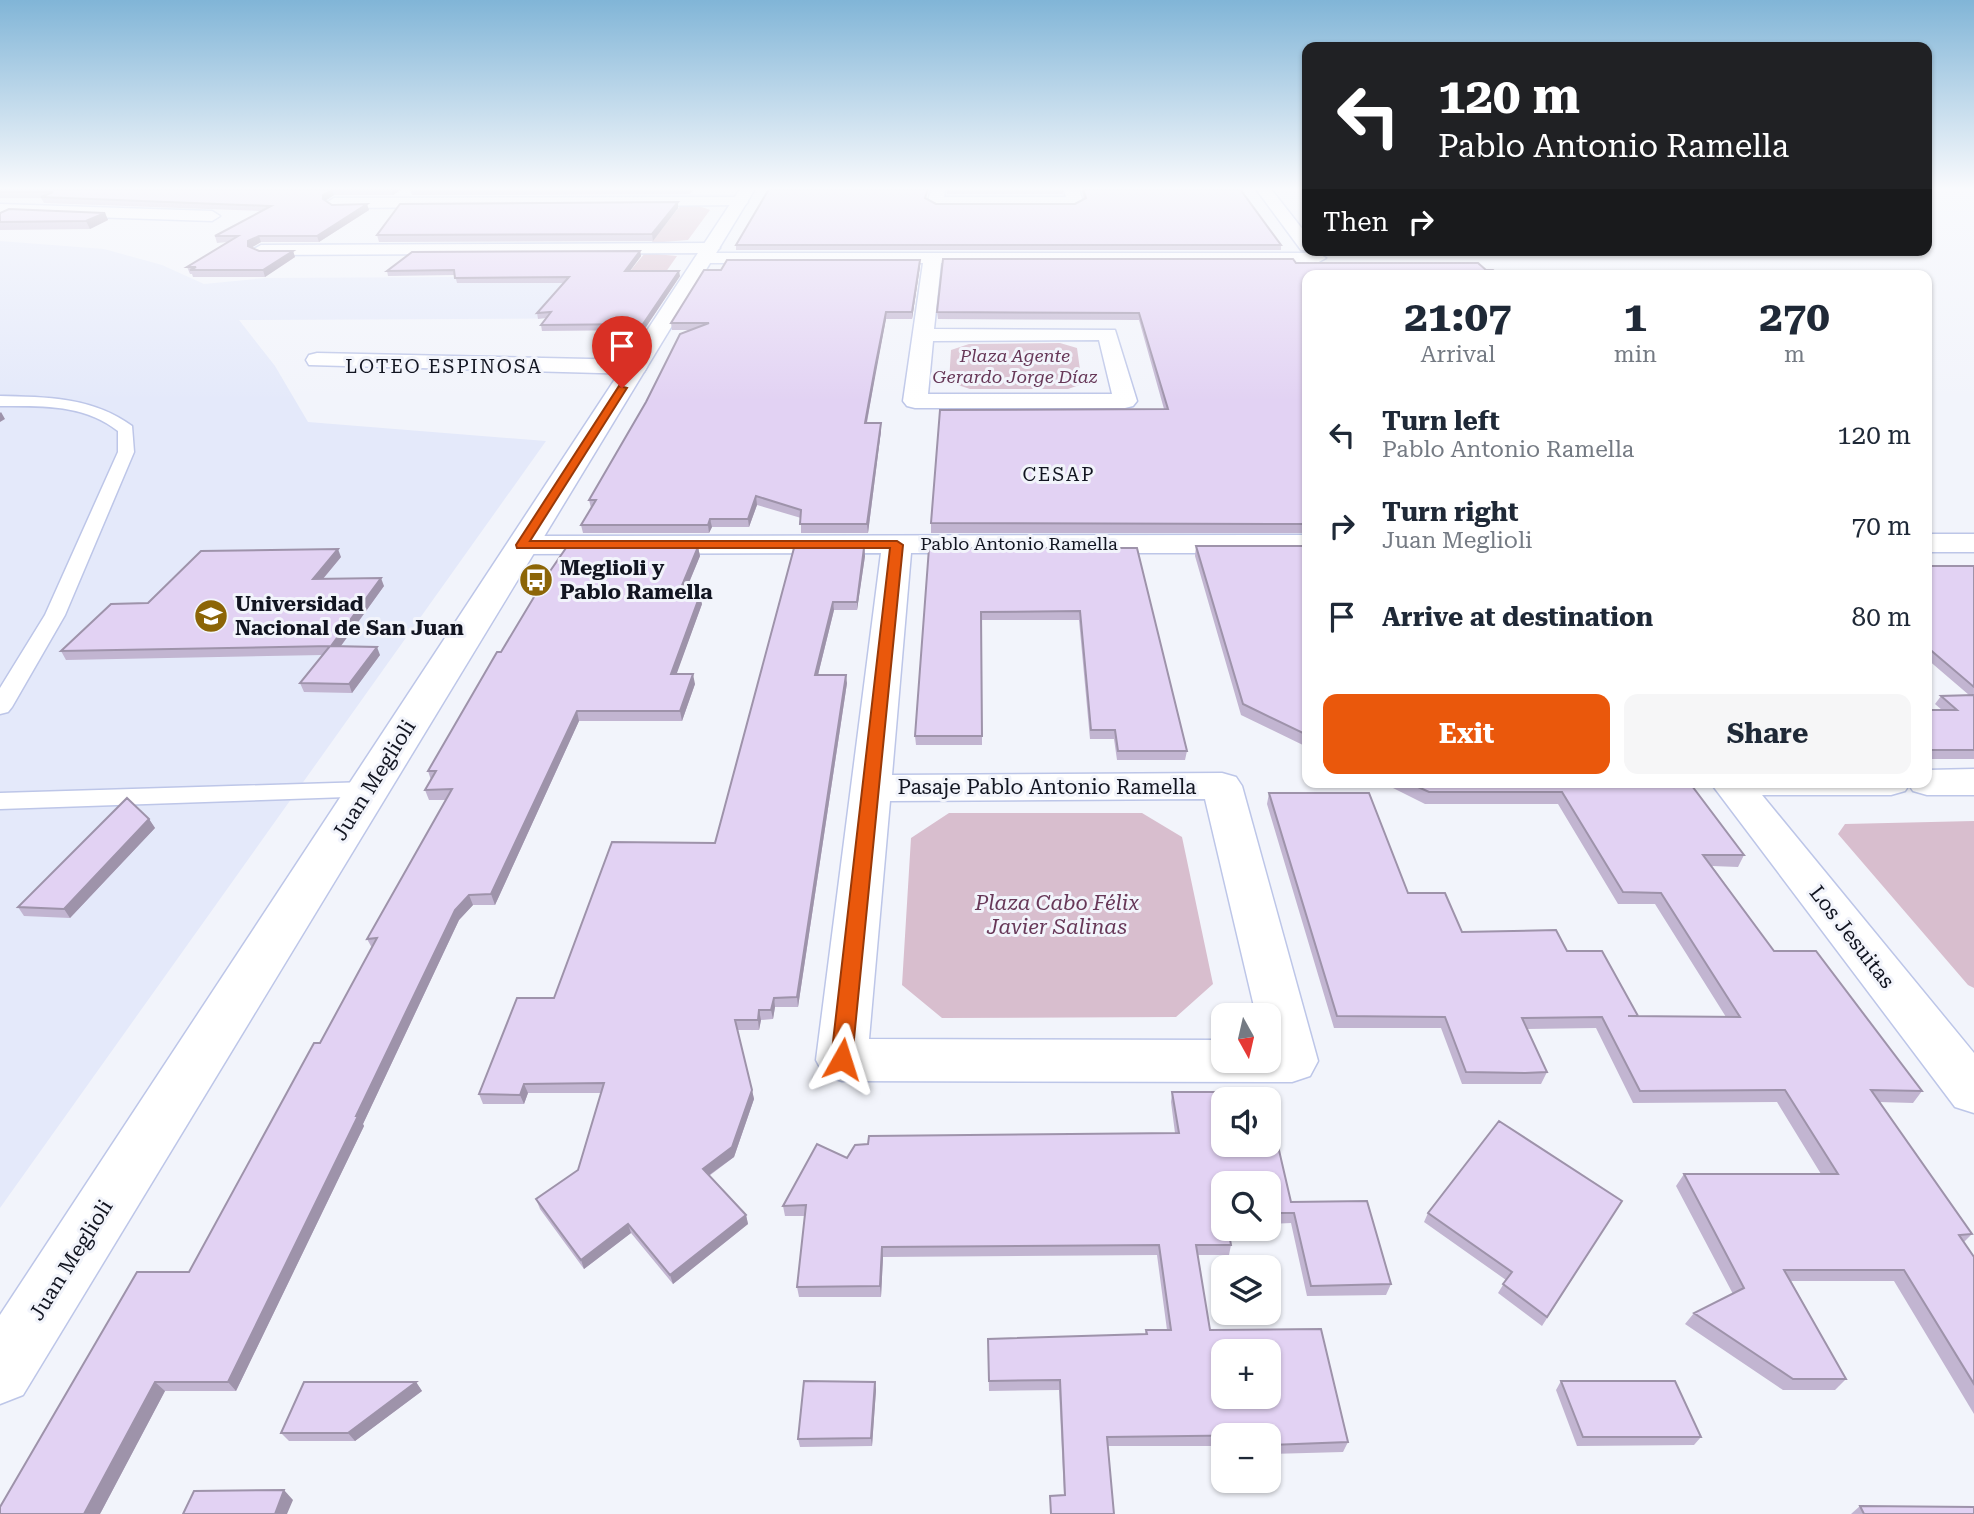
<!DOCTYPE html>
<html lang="en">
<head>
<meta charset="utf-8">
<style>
	:root { --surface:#fff; --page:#f6f6f7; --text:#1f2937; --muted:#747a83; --accent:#ea580c }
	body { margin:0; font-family:"Roboto Serif",serif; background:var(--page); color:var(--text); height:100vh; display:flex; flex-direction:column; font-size:26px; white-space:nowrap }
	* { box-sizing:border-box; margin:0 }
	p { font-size:23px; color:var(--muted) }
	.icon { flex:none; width:38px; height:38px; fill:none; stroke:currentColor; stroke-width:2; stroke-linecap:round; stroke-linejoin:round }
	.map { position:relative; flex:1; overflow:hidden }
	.details { position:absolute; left:1302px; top:270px; width:630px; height:518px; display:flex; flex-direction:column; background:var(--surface); border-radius:14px; box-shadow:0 2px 5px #0004 }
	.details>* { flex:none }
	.banner { position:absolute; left:1302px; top:42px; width:630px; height:214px; border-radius:14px; box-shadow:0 2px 5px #0004; background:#202124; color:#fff; overflow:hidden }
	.needle { width:46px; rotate:172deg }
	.fabs { position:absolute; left:1211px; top:1003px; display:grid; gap:14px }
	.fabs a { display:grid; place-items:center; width:70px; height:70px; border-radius:14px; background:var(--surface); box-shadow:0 2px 5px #0004; font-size:35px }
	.pin { position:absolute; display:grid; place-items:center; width:60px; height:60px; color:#fff; margin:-72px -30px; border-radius:50% 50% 50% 0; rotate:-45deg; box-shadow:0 0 7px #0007 }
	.pin .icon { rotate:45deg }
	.me { position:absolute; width:77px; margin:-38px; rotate:6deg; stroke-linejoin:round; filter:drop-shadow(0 0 5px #0008) }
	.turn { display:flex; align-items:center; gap:24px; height:147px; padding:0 21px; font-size:32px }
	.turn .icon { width:91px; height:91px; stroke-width:2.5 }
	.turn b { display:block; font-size:49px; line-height:60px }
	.then { display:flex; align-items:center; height:66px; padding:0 21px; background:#0003; gap:14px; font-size:26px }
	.eta { display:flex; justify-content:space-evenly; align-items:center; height:119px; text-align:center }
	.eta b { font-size:42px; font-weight:700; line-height:49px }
	.cta { display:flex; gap:14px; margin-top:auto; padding:14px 21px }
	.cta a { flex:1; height:80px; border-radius:14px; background:var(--accent); color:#fff; font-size:28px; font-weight:700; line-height:80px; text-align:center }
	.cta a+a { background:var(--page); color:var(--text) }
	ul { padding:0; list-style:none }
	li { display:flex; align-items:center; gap:21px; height:91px; padding:0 21px }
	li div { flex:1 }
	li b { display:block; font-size:26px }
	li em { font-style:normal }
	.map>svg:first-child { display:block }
	.built { fill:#e4e9fa }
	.green { fill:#d8bece }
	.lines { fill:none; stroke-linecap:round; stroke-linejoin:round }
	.service-casing { stroke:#bdc6e8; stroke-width:3 }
	.minor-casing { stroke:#bdc6e8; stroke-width:3 }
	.secondary-casing { stroke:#bdc6e8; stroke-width:3 }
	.service { fill:#fff; fill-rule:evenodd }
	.minor { fill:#fff; fill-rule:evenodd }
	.secondary { fill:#fff; fill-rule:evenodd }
	.wall { fill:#c2b5d1 }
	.shaded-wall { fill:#9e93aa }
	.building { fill:#e2d2f3; stroke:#9e93aa; stroke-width:2; fill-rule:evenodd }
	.route { fill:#ea580c; stroke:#983908; stroke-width:2 }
	.labels { text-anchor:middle; stroke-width:6; stroke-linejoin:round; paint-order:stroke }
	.far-park-label { font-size:18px; font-style:italic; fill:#673858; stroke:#f2f4fb }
	.far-street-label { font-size:18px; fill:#121521; stroke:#f2f4fb }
	.far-neighbourhood-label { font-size:19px; letter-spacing:2px; fill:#121521; stroke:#f2f4fb }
	.poi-label { font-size:21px; font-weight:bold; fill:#121521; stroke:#f2f4fb; text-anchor:start }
	.street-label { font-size:21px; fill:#121521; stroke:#f2f4fb }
	.park-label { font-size:21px; font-style:italic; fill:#673858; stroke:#f2f4fb }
</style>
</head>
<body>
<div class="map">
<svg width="1974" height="1514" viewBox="0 0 1974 1514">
	<rect width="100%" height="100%" fill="#f2f4fb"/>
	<path class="built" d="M0,241L104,249L162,265L204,284L265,278L663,276L634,318L239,320L275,366L308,422L546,441L0,1208Z"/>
	<path class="green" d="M680,206H699L710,210L688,240L651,243Z
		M645,253L677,256L663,276H626Z
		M1060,343L1077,348L1082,384L1068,389H970L949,382L951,350L969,344Z
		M949,813H1142L1182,837L1213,984L1176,1017L942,1018L902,985L911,838Z
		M1974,821V988L1968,985L1838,834L1845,824Z"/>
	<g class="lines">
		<g class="service-casing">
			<path id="service" d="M0,396C46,397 93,397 132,426L134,452L65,615L12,707L8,712L0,714V688L45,615L118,452V431C84,404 41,406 0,406Z
				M367,782L376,784L380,790L376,796L0,809V793Z"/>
		</g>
		<g class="minor-casing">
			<path id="minor" d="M931,189H945L944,197H1066L1064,189H1079L1083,202L1075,207H936L928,202Z
				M1256,189H1271L1307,235V250H1311H1301Z
				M740,197L745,199L748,202L745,205L334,208L326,203L334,198Z
				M0,204L212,211L220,216L212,221L0,214Z
				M711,243L720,248L713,253H1317L1326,258L1317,263H941L934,329L1115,330L1137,401L1133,406L1125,408H915L907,406L903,401L923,263H704L695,258L702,253L261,255L252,250L261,245ZM1099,340L1112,394H928L933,341Z
				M317,353L636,360L644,362L647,367L644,372L636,374L309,365L306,360L309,355Z
				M1927,534H1974V552H1927Z
				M1307,535V553H911L892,775L1222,773L1236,777L1242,786L1318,1061L1310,1076L1292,1082L842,1081L824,1075L816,1060L881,553L522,554L512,551L507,545L512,539L522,536ZM1205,799L1256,1015H1269V1060H1223V1040L869,1039L890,801Z
				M1974,769V795H1927L1913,791L1909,785L1905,791L1891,795H1762L1974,1053V1113L1955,1107L1710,782H1927V770Z"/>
		</g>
		<g class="secondary-casing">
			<path id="secondary" d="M740,189H755L23,1395L0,1404V1315Z"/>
		</g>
		<use href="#service" class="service"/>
		<use href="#minor" class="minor"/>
		<use href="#secondary" class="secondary"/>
	</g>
	<path class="wall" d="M0,189H402L393,195H334L325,201L332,205L369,210L319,242H261L251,247L259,251H293L295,257L265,277H193L192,274H190L187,267L227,242L217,243L215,236L261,211L44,203L41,198H0Z
		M410,189H694L690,194L412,195Z
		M947,189H1064L1063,194H947Z
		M1081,189H1240L1281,245V250H736V245L927,199L936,204H1075L1084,199Z
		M678,202V208L653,241L379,242L377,235Z
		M105,213L108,220L90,229L0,230V222Z
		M640,251L641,256L630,271L680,276L644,330L542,331L541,325L546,318L538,319L537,313L564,283H457L455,275L388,276L387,271Z
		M920,266L912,319H886L875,375L867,423H881V431L868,533H801V518L757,505L749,527H712L709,533H583L581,525L591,508L589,500L692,330H672L671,323Z
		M1307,275V533H931V523L1164,409L1139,320L938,319L937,312Z
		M1196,546H1307V747L1241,715L1195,556Z
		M698,547L700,556L684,595L702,604L676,674L695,684L682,721H579L495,905H473L459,920L363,1124L364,1126L236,1391H165L100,1514L189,1272L320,1043L372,948L367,939L447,800H429L425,790L431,780L428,771L501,652Z
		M794,548H864L865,556L857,610H834L818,675L847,683L798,1007H775L773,1019L761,1020L759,1030H737L754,1099L734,1157L709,1176L746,1215L748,1224L673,1284L631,1233L584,1269L540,1209L536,1199L578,1170L601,1093H528L524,1104H483L479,1094L554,998L715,843Z
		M929,548H1137L1187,751L1185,760H1117L1114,739H1090L1079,620H982V745H916L915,736Z
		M341,557L323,579L384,586L341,646L380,655L352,693L304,692L300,683L323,655L66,660L61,651L148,603Z
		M1927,566H1974V759H1927V710H1942L1935,704L1941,696L1969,695L1927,659Z
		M1381,782H1689L1744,855L1738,867L1712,866L1774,951L1922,1091L1913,1103L1879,1102L1972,1234L1964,1242L1974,1257V1414L1894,1281H1791L1846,1379L1835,1390H1783L1685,1324L1694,1313L1733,1294L1676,1186L1684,1174H1821L1777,1102L1633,1103L1596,1028L1527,1029L1547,1072L1541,1084H1462L1441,1028H1334L1267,804L1269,793L1462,932L1567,951L1638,1016L1726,1017L1655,904H1618L1558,804H1425Z
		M149,819L155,828L70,918L24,916L18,907Z
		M1172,1092L1291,1202L1391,1284L1386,1295L1307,1296L1291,1223L1269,1224V1183H1223V1228L1231,1245L1229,1255H1198L1210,1330L1348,1442L1343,1452L1269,1454V1435H1223V1447V1446H1108L1114,1514H1050V1496L1064,1495L1059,1390L989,1391L988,1339L1145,1334L1146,1330H1167L1157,1255L883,1257L881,1297H799L797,1287L805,1216H785L783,1206L847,1158L1175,1133L1171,1102Z
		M1622,1201L1542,1326L1498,1293L1506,1280L1424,1222L1428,1213Z
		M1561,1381L1701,1437L1694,1445L1577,1446L1556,1390Z
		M416,1382L422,1391L355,1441H289L281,1433Z
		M875,1382L876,1390L872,1446L800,1447L798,1439Z
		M1860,1506L1974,1514H1851Z"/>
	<path class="shaded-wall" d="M391,189H402L393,195Z
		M332,190L334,195L325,201L323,199V195Z
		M678,202V208L653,241L652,234Z
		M367,204L369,210L319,242L317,236Z
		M105,213L108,220L90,229L86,221Z
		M259,236L261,242L251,248L248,246V241Z
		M293,251L295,257L265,277L263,270Z
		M640,251L641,256L626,276L625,271Z
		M920,260V266L912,319V312Z
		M679,271L680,276L644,330L643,324Z
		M886,312V319L865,431V423Z
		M1,412L5,419L0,422V413Z
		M881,423V431L868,533L867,524Z
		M756,496L757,505L749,527L748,519Z
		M710,519L712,527L709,533L708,525Z
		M698,547L700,556L680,604L678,595Z
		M864,548L865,556L857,610V602Z
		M338,549L341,557L316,587L313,579Z
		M381,578L384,586L335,654L331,646Z
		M700,595L702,604L673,684L671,674Z
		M833,602L834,610L816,683L815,675Z
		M377,647L380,655L352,693L349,684Z
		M693,674L695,684L682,721L680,711Z
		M846,675L847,683L798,1007L797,997Z
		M577,711L579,721L495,905L491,894Z
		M149,819L155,828L70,918L64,909Z
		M469,895L473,905L459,920L363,1124L364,1126L236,1391L228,1382L455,910Z
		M774,998L775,1007L773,1019L771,1010Z
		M759,1010L761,1020L759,1030L758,1020Z
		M524,1084L528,1093L524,1104L520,1095Z
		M752,1090L754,1099L734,1157L705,1178L703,1169Z
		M746,1215L748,1224L673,1284L670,1275Z
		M628,1224L631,1233L584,1269L581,1260Z
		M882,1247L883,1257L881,1297L880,1286Z
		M155,1382L165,1391L100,1514H84Z
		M416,1382L422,1391L355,1441L348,1433Z
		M875,1382L876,1390L872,1446L871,1438Z
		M284,1490L293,1500L287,1514H275Z"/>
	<path class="building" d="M0,189H391L332,190L323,195V199L332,205L367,204L317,236H259L248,241V246L259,251H293L263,270H190L196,267H187L238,236H215L271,206L41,197L53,192H0Z
		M769,189H928L925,198L936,204H1075L1086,198L1083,189H1240L1281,245H736Z
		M678,202L652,234L377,235L400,204Z
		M9,209L105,213L86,221L0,222V213Z
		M640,251L625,271H679L643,324L541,325L551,312L537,313L569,277L455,278L454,270L387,271L412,252Z
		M943,259H1293L1296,263H1478L1486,270H1493L1499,275H1307V524L931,523L940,410L1168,409L1139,313L937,312Z
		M727,260H920L912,312H886L875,368L865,423H881L867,524H800L801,510L756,496L748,519H710L708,525H581L596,500H589L646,402L680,334L709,323H671L704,270H721Z
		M1196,546H1307V735L1243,704Z
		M698,547L678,595H700L671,674H693L680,711H577L491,894L469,895L455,910L356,1116H358L228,1382H155L84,1514H0V1507L137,1272H189L314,1043H320L377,938L367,939L452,789L425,790L436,771H428L497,652H501L546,577L566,548Z
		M794,548H864L857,602H833L815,675H846L797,997L774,998L771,1010H759L758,1020H735L752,1090L732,1147L703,1169L746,1215L670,1275L628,1224L581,1260L536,1199L578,1170L604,1083L524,1084L520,1095L479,1094L517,998H554L612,842L715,843Z
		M929,548H1137L1187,751H1118L1115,730H1091L1080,611L981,612L982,736H915Z
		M338,549L313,579L381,578L331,646L377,647L349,684L300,683L330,646L61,651L111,604L148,603L201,551Z
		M1927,566H1974V687L1927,647Z
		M1974,695V750H1927V710H1957L1941,696Z
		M1407,782H1689L1744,855H1703L1774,951H1816L1922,1091L1871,1090L1972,1234L1959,1235L1974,1257V1384L1904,1270H1784L1846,1379H1793L1694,1313L1744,1288L1684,1174H1838L1785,1090L1640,1091L1602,1017L1522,1018L1547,1072L1525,1073L1466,1072L1445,1017L1337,1016L1269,793H1369L1408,893H1445L1462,932L1556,930L1567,951H1602L1638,1016H1628L1740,1017L1661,893L1623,892L1562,792H1429Z
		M127,798L149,819L64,909L18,907Z
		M1172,1092H1265L1267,1099H1223V1144H1269V1107L1291,1202L1367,1201L1391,1284L1311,1286L1294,1213H1269V1183H1223V1228H1228L1231,1245H1196L1210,1330L1321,1329L1348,1442L1269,1445V1435L1107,1437L1114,1514H1051L1050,1496L1065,1495L1060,1380L989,1381L988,1339L1147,1334L1146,1330H1171L1159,1245L882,1247L880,1286L797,1287L806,1205L783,1206L817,1144L847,1158L855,1145L868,1144L869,1136L1179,1133ZM1223,1351H1269V1396H1223Z
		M1499,1121L1622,1201L1547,1317L1503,1284L1512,1272L1428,1213Z
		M804,1381L875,1382L871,1438L798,1439Z
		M1561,1381H1675L1701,1437H1583Z
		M304,1382H416L348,1433H281Z
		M284,1490L275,1514H183L194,1491Z
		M1860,1506L1974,1507V1514H1864Z"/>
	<linearGradient id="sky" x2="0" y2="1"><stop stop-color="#81b5d7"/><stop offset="0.47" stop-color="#f9fafd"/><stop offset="1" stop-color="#f9fafd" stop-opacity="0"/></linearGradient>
	<rect width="1974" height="401" fill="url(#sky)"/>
	<path class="route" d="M619,386L627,388L530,541H897L903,545L852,1059L849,1066L842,1068L834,1066L831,1059L890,548H517L516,545Z"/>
	<defs>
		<g id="bus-disc" transform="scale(1.75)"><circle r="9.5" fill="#8c6507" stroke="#f2f4fb"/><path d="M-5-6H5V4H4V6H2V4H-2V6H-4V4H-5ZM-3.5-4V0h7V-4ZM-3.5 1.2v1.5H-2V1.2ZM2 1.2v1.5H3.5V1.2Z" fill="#fff"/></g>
		<g id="university-disc" transform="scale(1.75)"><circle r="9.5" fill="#8c6507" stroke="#f2f4fb"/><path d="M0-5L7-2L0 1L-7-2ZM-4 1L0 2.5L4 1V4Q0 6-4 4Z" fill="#fff"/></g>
	</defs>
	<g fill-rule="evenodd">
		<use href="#bus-disc" x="536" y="580"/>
		<use href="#university-disc" x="211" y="616"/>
	</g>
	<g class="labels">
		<g class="far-park-label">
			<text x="1015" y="362">Plaza Agente<tspan x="1015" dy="21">Gerardo Jorge Díaz</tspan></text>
		</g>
		<g class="far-street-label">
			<text x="1019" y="550">Pablo Antonio Ramella</text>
		</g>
		<g class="far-neighbourhood-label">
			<text x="444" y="373">LOTEO ESPINOSA</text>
			<text x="1059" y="481">CESAP</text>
		</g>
		<g class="poi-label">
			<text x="560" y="575">Meglioli y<tspan x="560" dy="24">Pablo Ramella</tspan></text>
			<text x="235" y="611">Universidad<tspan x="235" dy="24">Nacional de San Juan</tspan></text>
		</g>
		<g class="street-label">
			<text transform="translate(374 780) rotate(-58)" y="7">Juan Meglioli</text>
			<text x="1047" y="794">Pasaje Pablo Antonio Ramella</text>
			<text transform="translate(1852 937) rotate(52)" y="7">Los Jesuitas</text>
			<text transform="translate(71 1260) rotate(-58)" y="7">Juan Meglioli</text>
		</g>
		<g class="park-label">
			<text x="1057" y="910">Plaza Cabo Félix<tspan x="1057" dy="24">Javier Salinas</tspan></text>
		</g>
	</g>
</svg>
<div class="fabs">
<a><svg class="needle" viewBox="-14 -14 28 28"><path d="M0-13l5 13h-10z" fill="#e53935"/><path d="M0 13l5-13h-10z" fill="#747a83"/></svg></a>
<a><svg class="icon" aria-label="sound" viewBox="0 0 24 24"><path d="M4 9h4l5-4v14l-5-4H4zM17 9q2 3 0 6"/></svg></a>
<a><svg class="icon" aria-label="search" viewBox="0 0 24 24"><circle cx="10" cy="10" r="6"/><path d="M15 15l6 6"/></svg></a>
<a><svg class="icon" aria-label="layers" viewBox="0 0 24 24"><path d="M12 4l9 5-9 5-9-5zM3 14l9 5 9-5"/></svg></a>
<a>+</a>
<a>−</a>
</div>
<div class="pin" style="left:622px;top:388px;background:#d93025"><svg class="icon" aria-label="arrive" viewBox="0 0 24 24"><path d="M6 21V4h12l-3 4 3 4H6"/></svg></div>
<svg class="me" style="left:842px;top:1059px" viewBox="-20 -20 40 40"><path d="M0-17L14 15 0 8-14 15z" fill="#ea580c" stroke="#fff" stroke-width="4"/></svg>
<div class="banner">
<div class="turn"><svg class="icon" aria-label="left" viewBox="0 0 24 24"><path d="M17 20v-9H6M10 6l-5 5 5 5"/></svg><div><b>120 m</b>Pablo Antonio Ramella</div></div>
<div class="then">Then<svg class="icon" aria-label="right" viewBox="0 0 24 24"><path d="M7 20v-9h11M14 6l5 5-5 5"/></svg></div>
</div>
<section class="details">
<div class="eta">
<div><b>21:07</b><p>Arrival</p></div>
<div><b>1</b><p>min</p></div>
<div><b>270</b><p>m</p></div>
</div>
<ul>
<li><svg class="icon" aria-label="left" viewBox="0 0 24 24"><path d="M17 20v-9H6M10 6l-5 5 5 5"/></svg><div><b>Turn left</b><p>Pablo Antonio Ramella</p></div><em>120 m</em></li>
<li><svg class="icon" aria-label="right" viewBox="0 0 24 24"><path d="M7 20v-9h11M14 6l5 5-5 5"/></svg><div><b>Turn right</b><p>Juan Meglioli</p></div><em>70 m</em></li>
<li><svg class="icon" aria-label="arrive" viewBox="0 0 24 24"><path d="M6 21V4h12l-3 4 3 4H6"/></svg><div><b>Arrive at destination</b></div><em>80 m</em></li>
</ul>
<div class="cta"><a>Exit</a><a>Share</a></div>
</section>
</div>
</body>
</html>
